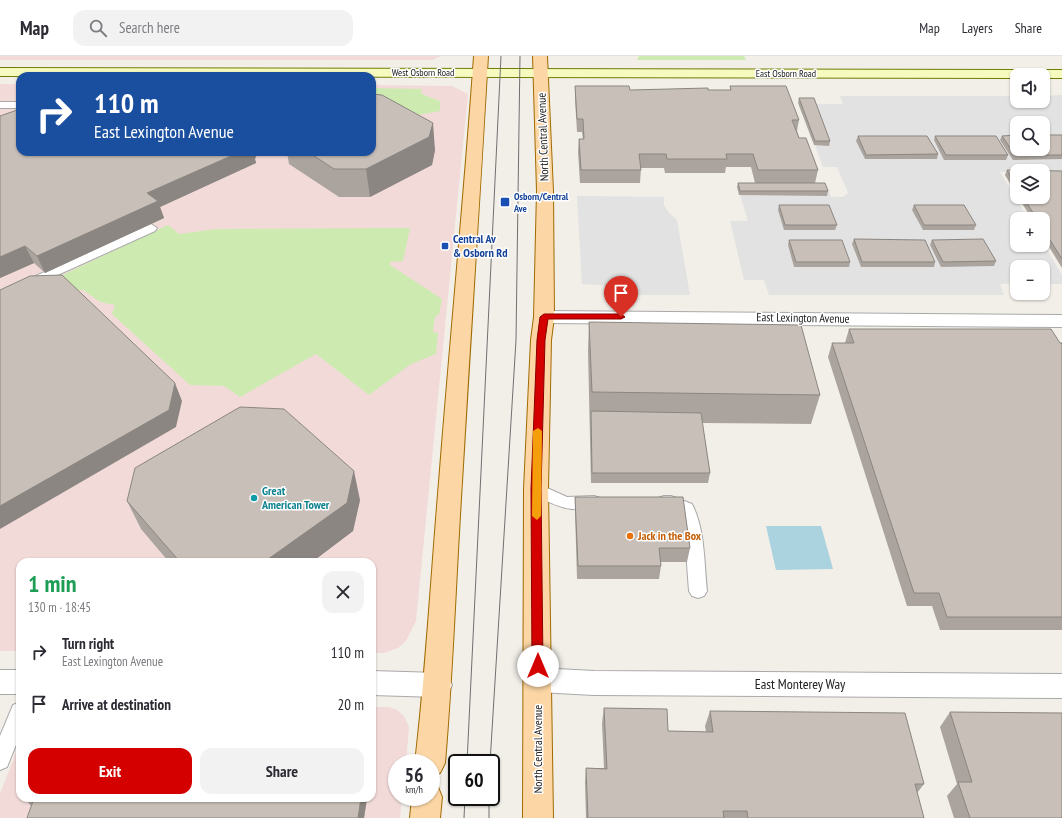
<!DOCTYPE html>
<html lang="en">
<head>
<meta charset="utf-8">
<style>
	:root { --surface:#fff; --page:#f2f2f3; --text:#2b2b33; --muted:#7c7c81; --line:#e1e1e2; --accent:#d40000 }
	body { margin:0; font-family:"PT Sans Narrow",sans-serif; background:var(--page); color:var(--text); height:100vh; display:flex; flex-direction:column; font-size:15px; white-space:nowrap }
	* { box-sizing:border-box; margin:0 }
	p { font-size:13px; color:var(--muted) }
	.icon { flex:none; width:22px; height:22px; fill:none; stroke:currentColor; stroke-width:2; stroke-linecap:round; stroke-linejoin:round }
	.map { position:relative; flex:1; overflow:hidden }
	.sheet { position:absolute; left:16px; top:502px; width:360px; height:244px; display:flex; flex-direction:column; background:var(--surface); border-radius:12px; box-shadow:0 1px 3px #0004 }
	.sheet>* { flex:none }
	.guide { position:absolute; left:16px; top:16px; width:360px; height:84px; border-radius:12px; box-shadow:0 1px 3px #0004; background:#1a4fa0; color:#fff; overflow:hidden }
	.buttons { position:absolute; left:1010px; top:12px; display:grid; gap:8px }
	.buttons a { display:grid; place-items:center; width:40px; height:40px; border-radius:8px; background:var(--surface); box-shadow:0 1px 3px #0004; font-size:20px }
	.speed { position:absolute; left:388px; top:698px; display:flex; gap:8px; font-size:20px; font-weight:700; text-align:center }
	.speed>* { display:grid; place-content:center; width:52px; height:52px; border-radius:50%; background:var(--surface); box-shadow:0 1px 3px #0004; line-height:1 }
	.speed small { font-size:10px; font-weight:400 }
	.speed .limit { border:2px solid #111; border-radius:6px; background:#fff; color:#111 }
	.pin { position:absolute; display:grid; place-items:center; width:34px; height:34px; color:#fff; margin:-41px -17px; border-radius:50% 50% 50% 0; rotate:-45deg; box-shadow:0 0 4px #0007 }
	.pin .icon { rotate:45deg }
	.me { position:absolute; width:44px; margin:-22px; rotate:0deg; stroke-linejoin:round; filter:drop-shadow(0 0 3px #0008) }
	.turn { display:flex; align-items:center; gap:14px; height:84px; padding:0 12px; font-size:18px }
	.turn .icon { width:52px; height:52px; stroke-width:2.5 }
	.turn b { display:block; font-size:28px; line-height:34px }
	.round { display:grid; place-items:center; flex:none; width:42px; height:42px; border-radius:12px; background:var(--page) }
	.summary { display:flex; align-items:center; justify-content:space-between; height:68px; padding:0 12px }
	h1 { font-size:24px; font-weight:600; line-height:30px; color:#1e9e55 }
	.cta { display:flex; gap:8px; margin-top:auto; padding:8px 12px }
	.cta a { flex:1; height:46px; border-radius:12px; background:var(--accent); color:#fff; font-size:16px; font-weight:600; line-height:46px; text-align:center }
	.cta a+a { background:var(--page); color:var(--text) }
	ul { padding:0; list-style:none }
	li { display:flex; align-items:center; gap:12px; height:52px; padding:0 12px }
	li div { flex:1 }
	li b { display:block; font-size:15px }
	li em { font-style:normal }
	header { display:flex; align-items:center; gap:24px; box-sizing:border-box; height:56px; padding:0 20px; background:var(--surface); border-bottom:1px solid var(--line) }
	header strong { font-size:19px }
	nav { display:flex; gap:22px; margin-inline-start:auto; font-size:14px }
	.search { width:280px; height:36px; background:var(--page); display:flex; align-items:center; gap:10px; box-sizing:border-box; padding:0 14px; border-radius:12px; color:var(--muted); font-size:15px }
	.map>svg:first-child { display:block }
	.commercial { fill:#f2dad9 }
	.grass { fill:#cdebb0 }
	.parking { fill:#e2e2e2; fill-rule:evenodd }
	.water { fill:#aad3df }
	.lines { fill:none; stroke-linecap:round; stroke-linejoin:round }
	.lane-casing { stroke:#a9a9a9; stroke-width:2 }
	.street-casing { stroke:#a9a9a9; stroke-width:2 }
	.secondary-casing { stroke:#707d05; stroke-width:2 }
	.primary-casing { stroke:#a06b00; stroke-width:2 }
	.lane { fill:#fff; fill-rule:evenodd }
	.street { fill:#fff; fill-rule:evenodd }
	.secondary { fill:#f7fabf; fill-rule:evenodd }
	.primary { fill:#fcd6a4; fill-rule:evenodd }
	.tram { stroke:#707070; stroke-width:1 }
	.wall { fill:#aba49e }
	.shaded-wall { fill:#8b8681 }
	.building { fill:#c7bfb8; stroke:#8b8681 }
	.route { fill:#d40000; stroke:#8a0000 }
	.slow { fill:#f59e0b }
	.transit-dot { fill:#1a4fb4; stroke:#fff; stroke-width:1.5 }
	.culture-dot { fill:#0f9aa8; stroke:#fff; stroke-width:1.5 }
	.food-dot { fill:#e8710a; stroke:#fff; stroke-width:1.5 }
	.labels { text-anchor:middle; stroke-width:3; stroke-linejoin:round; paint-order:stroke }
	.far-street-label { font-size:10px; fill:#222; stroke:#fff }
	.far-transit-label { font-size:10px; font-weight:bold; fill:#164399; stroke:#fff; text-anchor:start }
	.street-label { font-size:12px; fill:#222; stroke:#fff }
	.transit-label { font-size:12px; font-weight:bold; fill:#164399; stroke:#fff; text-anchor:start }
	.culture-label { font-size:12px; font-weight:bold; fill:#0d838f; stroke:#fff; text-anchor:start }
	.food-label { font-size:12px; font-weight:bold; fill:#c56008; stroke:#fff; text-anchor:start }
	.near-street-label { font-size:14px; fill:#222; stroke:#fff }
</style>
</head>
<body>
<header>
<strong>Map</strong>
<div class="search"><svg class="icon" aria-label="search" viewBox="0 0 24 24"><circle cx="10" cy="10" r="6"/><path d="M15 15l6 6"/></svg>Search here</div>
<nav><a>Map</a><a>Layers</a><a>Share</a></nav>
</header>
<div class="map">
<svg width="1062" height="762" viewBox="0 0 1062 762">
	<rect width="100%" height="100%" fill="#f2efe9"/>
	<path class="commercial" d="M0,0H441L433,4H0Z
		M0,28H20V96H372V29L452,30L468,38L416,565L406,585L398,592L384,597H372V506H20V595H0Z
		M372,651H389L397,654L404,660L409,671L406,707H397V741H402L400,762H0V738L20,686V742H372Z"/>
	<path class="grass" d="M639,0H744L746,4H637Z
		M372,32L422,33L421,37L424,39L440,45V55L418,59L403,50H372Z
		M168,169L179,178L217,173L410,172L403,205L390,206V209L442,243L439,258L435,261L433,276L438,277L436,298L411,308L369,339L316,298L240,341L224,330L190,329L112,258L115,249L100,246L83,234H49L54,223Z"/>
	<path class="parking" d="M1062,39V116H1000L1028,163H1017V189H1043V187L1062,219V228H1043V211H1017V227L1000,228L1004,239H769L764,224H744L730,165H748L738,132L828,131L831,141H843L848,137L837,111H823L800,48H843L840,40H1017V45H1043V40ZM1017,67H1043V93H1017Z
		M577,140L664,141V149L669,157L677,164L690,239H613L612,230L582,228Z"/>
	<path class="water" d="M766,470H821L833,513L776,514Z"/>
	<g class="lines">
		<g class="lane-casing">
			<path id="lane" d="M0,46H20V52H0Z
				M151,168L157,172L155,175L0,245V236Z
				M536,427L567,441L594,440L600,442L602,446L600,450C572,459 554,449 530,437L528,433L530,429Z
				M664,440H671L692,448C705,473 704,506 707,535L704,540L698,542L692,540L689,535L684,468L679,456L658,450L656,446L658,442Z
				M20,646V679L7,711L0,714V680L13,649Z"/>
		</g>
		<g class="street-casing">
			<path id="street" d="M544,255L1062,259V271L544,267L537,265L534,261L537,257Z
				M538,612L594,615L1062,618V642L594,639L538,636L528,633L524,624L528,615Z
				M0,614H20V638H0Z
				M372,615L438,617L448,620L452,629L448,638L438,641L372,639Z"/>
		</g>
		<g class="secondary-casing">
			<path id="secondary" d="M0,12L1062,14V22H1043V19H1017V22L0,20Z"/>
		</g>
		<g class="primary-casing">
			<path id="primary" d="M474,0H488C480,142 470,284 462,426C456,520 453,614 445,707L440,717L431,721V707H415C426,614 431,520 439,426C450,284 464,142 474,0Z
				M533,0H547L553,135L554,261L551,284L548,433L553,762H523L524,433L531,284L534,261L537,135Z
				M431,728L438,731L442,741L440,762H410L412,741H431Z"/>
		</g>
		<use href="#lane" class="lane"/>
		<use href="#street" class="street"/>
		<use href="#secondary" class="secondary"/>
		<use href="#primary" class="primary"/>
		<path class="tram" d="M467,707L501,0
			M490,707L516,284L520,0
			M489,741V762
			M464,762L465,741"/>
	</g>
	<path class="wall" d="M575,30L630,34H730V30L799,64L797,75L799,82L818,114L815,127L828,135L827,140L739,139L737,131L738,127H755L751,111H726L725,117H665L664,112H641L640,127H580L578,96L579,83H583L582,76H577L575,43Z
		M799,42L830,85L829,90L814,89L798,47Z
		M0,60L257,97L255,103L256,107L160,151L164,162L45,217L34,207L0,222Z
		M1062,79V103L1013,104L1000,84L1002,80Z
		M858,80L938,98L937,103H865L856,85Z
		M935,80L1008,99L1006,104H944L934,84Z
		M435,94L432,109L370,141H339L289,108L287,96H372Z
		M1007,114L1062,115V212L1043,181V163H1032L1018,141H1043L1017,115V139L1005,119Z
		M779,149L837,169L835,174H784L778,154Z
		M914,149L976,169L974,174H923L912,154Z
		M854,183L935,206L934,211H861L852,188Z
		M789,184L850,206L849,211H794L788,189Z
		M932,184L996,205L994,210L941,211L930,189Z
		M589,266L820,339L811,368L702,367L710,417L708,427H591L588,295Z
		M849,273L1062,287V574H940L932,550H907L828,301L832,287H845Z
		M575,441L690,492L687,506H660L661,510L659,523H577L575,455Z
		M360,444L353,475L312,506H169L141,473L127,445Z
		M604,652L668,675L706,676L705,670L710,655L924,728L917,737L924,762H586L585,726L586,712H604L602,667Z
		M950,656L1062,762H954L947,740L957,728L940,671Z
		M28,742H367L364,762L31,750L27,745Z"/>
	<path class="shaded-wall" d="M433,67L435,94L432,109L370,141L366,113Z
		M240,96H260L257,97L255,103L256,107L160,151L164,162L45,217L37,200L147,137Z
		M25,190L34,207L0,222V201Z
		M175,327L182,345L176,371L0,473V450Z
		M354,415L360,444L353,475L312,506H264Z
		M361,742H367L364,762H358Z"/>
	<path class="building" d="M575,30H629L630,34L708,32V34H731L730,30H786L799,64H792L799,82H806L818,114H758L753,98H726L727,103H667L666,98H639L641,114H581L579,83H584L583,63H577Z
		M372,38L382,39L433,67L429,81L366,113H334L308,96H372Z
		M799,42H814L830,85H815Z
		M20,53V96H240L147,137L158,145L37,200L25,190L0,201V60Z
		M1017,79V93H1043V79H1062V99H1015L1002,80Z
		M858,80H927L938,98L866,99Z
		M935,80H996L1008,99H946Z
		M1007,114L1062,115V203L1043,173V163H1037L1023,141H1043V115H1017V131Z
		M738,127H825L828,135H740Z
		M779,149H829L837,169H785Z
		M914,149H964L976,169H924Z
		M854,183L925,184L935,206H862Z
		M983,183L996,205L943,206L932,184Z
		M789,184H842L850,206H796Z
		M62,219L175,327L169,354L0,450V234L30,220Z
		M589,266L801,269L820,339L592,336Z
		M849,273H1051L1060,287H1062V561H947L939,537H914L832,287H854Z
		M240,351L284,353L354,415L347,447L264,506H180L127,445L135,412Z
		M591,355L701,357L710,417H592Z
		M575,441H683L690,492H659L661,510H578Z
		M604,652L667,653L668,675L713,676L710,655L905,657L924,728H915L924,762H748L747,755H723L724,762H588L586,712L607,713Z
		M950,656L1062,657V762H970L958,726H972Z
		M28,742H361L358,762H27L33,745H27Z"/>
	<path class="route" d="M544,258H621L625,261L621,263H548L545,284L541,433L543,610L542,613L538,614L534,613L532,610L531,433L537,284L540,261Z"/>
	<path class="slow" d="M538,372L542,375L541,460L537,464L532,460L533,375Z"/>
	<g class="transit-dot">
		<rect x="500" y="141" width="10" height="10" rx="2"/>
		<rect x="441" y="186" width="8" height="8" rx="2"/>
	</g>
	<circle class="culture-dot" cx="254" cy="442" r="4"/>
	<circle class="food-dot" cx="630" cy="480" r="4"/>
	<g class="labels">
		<g class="far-street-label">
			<text x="423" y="20">West Osborn Road</text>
			<text x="786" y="21">East Osborn Road</text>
		</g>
		<g class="far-transit-label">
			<text x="514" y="144">Osborn/Central<tspan x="514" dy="12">Ave</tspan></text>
		</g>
		<g class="street-label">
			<text transform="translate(543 81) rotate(-92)" y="4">North Central Avenue</text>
			<text transform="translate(803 262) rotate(1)" y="4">East Lexington Avenue</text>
			<text transform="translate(538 693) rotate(-90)" y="4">North Central Avenue</text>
		</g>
		<g class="transit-label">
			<text x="453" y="187">Central Av<tspan x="453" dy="14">&amp; Osborn Rd</tspan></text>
		</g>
		<g class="culture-label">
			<text x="262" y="439">Great<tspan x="262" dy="14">American Tower</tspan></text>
		</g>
		<g class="food-label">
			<text x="638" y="484">Jack in the Box</text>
		</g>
		<g class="near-street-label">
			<text x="800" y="633">East Monterey Way</text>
		</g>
	</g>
</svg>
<div class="buttons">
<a><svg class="icon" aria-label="sound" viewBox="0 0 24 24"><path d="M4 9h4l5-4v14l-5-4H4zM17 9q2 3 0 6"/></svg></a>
<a><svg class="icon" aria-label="search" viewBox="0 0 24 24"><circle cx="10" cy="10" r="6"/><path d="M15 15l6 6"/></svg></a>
<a><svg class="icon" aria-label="layers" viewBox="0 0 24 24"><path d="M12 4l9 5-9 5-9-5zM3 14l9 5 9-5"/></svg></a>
<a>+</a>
<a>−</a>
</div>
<div class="speed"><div>56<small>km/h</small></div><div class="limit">60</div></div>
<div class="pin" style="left:621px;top:261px;background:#d93025"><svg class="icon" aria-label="arrive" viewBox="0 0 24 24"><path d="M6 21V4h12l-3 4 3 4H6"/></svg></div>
<svg class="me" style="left:538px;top:610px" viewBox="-20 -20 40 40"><circle r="19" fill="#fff"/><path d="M0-13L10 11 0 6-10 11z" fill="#d40000"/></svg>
<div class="guide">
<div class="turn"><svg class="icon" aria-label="right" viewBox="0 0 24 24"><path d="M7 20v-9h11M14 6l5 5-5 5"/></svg><div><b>110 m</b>East Lexington Avenue</div></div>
</div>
<section class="sheet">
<div class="summary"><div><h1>1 min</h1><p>130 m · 18:45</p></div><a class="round"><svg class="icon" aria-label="close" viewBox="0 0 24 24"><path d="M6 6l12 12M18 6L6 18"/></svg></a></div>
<ul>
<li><svg class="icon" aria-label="right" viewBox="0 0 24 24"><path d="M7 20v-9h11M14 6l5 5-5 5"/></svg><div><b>Turn right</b><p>East Lexington Avenue</p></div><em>110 m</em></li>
<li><svg class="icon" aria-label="arrive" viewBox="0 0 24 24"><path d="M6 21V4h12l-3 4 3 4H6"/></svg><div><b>Arrive at destination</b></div><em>20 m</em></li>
</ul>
<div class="cta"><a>Exit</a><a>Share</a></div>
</section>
</div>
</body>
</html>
